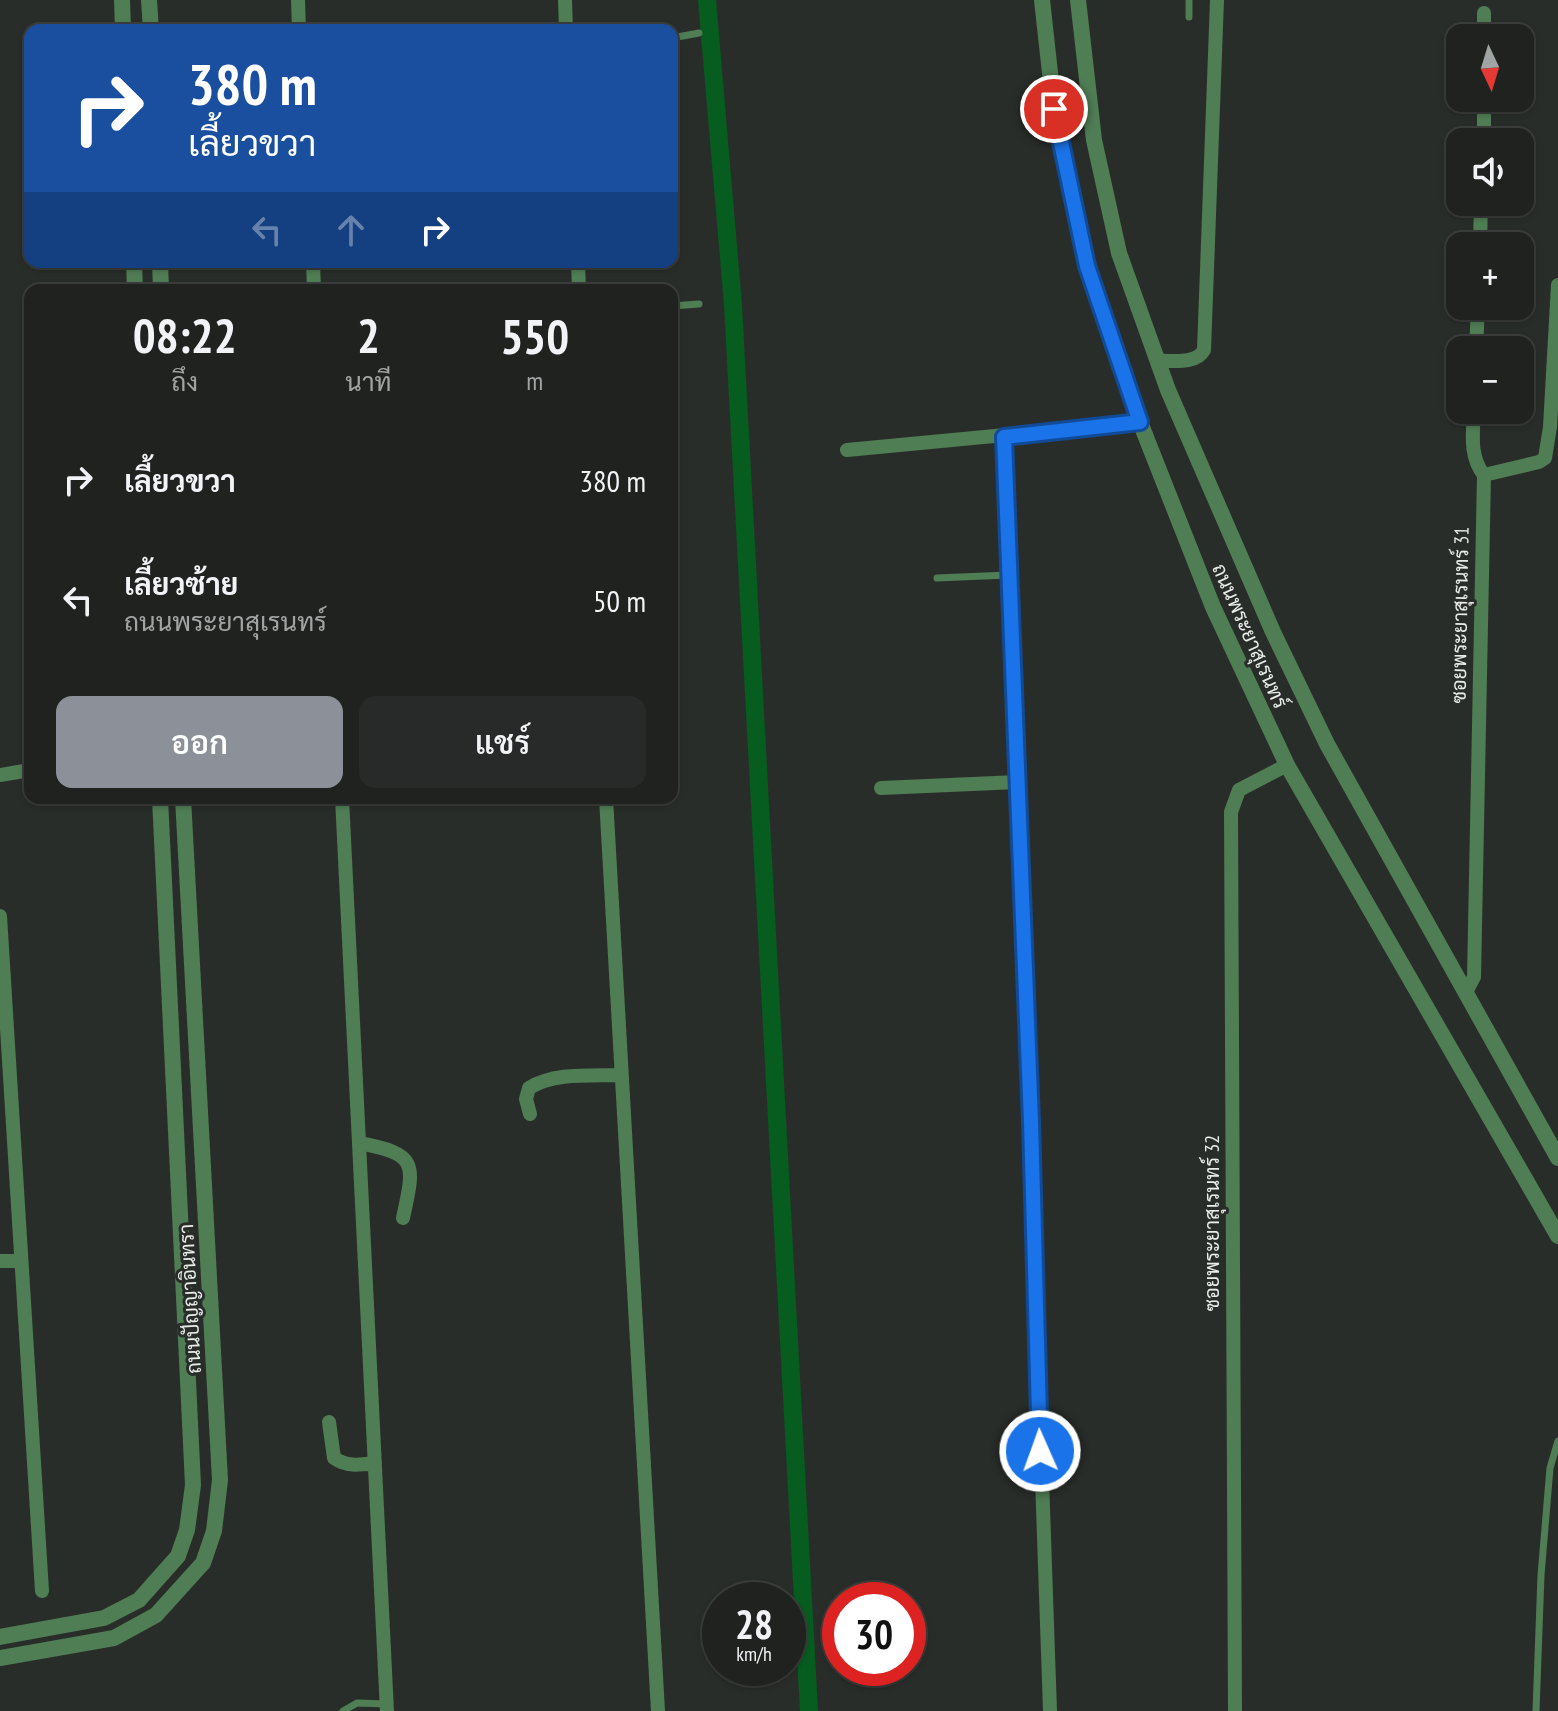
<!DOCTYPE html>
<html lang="th">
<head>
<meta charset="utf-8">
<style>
	:root { --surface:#1f221f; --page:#272a28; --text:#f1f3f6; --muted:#a1a4a4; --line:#3c3f3d; --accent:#8c9099 }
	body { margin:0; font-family:"PT Sans Narrow",Sarabun,sans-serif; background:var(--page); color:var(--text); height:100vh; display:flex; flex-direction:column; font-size:30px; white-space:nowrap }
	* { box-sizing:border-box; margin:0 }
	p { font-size:26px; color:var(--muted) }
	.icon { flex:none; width:44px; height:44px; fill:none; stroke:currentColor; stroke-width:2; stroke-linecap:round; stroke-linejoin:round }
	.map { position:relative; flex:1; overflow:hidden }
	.details { position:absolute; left:24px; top:284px; width:654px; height:520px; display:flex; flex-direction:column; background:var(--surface); border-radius:16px; box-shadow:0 2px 6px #0004,0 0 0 2px var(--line) }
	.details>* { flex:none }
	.banner { position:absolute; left:24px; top:24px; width:654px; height:244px; border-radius:16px; box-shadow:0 2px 6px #0004,0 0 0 2px var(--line); background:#1a4fa0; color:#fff; overflow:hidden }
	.needle { width:52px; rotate:176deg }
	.buttons { position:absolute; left:1446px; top:24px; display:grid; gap:16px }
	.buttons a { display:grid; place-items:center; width:88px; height:88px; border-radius:16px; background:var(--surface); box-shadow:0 2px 6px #0004,0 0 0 2px var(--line); font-size:40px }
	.speed { position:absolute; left:702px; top:1582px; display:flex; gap:16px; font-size:40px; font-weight:700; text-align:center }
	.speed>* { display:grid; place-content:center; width:104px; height:104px; border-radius:50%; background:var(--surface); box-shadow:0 2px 6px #0004,0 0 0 2px var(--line); line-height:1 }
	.speed small { font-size:20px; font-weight:400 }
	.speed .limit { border:12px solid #d22; background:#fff; color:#111 }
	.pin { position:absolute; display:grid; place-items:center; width:68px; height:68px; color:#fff; margin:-34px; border:4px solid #fff; border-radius:50%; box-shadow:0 2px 8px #0007 }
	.me { position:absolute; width:88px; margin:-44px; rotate:358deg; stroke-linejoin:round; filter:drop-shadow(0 0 6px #0008) }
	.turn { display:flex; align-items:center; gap:28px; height:168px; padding:0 32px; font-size:36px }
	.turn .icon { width:104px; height:104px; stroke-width:2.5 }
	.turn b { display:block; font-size:56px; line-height:68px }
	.lanes { display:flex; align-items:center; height:76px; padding:0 32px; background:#0003; justify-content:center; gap:40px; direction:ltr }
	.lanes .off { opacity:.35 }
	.eta { display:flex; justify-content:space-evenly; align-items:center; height:136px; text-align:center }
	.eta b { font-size:48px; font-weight:600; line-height:56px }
	.cta { display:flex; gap:16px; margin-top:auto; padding:16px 32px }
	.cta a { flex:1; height:92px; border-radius:16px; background:var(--accent); color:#fff; font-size:32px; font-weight:600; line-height:92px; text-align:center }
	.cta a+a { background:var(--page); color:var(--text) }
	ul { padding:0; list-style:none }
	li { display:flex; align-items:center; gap:24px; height:120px; padding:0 32px }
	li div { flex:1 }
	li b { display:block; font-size:30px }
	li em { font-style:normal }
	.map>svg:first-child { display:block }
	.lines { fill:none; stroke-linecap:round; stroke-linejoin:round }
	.canal { stroke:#075c20; stroke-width:18 }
	.service { stroke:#4f7d54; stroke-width:7 }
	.minor { stroke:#4f7d54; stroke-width:14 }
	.tertiary { stroke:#4f7d54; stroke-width:16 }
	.route-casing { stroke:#114b97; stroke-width:20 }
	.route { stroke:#1a73e8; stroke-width:14 }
	.labels { text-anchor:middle; stroke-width:6; stroke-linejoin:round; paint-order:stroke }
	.street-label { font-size:20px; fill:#e9ece9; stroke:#292d29 }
</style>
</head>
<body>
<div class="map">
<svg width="1558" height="1711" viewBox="0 0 1558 1711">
	<rect width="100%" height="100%" fill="#292d29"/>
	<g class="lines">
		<path class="canal" d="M707,0L733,305L809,1711"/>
		<path class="service" d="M1189,0V17
			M672,38L699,33
			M672,306L699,304
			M937,578L1008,575
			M343,1711L357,1703L387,1704
			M1536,1711L1541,1575L1550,1468L1558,1441"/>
		<path class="minor" d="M298,0L299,30
			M565,0L566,30
			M1484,38V13
			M1484,142V98
			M1480,246L1481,202
			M313,262L314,290
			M578,262L579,290
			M1476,350L1478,306
			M1157,361C1172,360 1196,365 1204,350L1217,0
			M1474,410C1473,433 1469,456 1484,475
			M847,450L1140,422
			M0,775L30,770
			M1018,782L1050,1711
			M881,788L1018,782L1004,437
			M342,798L387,1711
			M606,798L658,1711
			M0,916L42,1591
			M1466,992L1474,977L1484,475L1539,462L1545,458L1550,427L1558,285
			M530,1114L526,1099L529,1088C555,1072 591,1076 621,1075
			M359,1143C418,1154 415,1163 403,1218
			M0,1261H21
			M329,1422L334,1458C347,1467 359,1465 375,1463
			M1235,1711L1231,812L1239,790L1287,765"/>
		<path class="tertiary" d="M122,0L123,30
			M149,0L151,30
			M1042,0L1054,109L1087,266L1140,422L1213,607L1287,765L1558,1236
			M1078,0L1094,140L1119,253L1168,390L1273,632L1327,744L1558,1158
			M134,262L135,290
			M160,262L161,290
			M0,1637L104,1618L139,1600L178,1556L187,1530L193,1485L160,798
			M0,1658L114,1638L156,1615L203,1563L214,1531L220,1480L183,798"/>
	</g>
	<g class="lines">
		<g class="route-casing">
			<path id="route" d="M1040,1451L1031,1122L1004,437L1140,422L1087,266L1054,109"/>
		</g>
		<use href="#route" class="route"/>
	</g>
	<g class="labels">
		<g class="street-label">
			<text transform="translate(1460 615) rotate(-89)" y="7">ซอยพระยาสุเรนทร์ 31</text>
			<text transform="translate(1250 636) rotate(66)" y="7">ถนนพระยาสุเรนทร์</text>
			<text transform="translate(1212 1223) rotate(-90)" y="7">ซอยพระยาสุเรนทร์ 32</text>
			<text transform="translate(190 1299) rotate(-93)" y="7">ถนนปัญญาอินทรา</text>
		</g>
	</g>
</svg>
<div class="buttons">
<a><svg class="needle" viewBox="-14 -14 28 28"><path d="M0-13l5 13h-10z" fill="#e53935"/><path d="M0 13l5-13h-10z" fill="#a1a4a4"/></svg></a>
<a><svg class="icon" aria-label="sound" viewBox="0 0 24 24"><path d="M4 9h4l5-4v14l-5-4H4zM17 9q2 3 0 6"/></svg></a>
<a>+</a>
<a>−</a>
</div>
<div class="speed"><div>28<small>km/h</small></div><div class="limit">30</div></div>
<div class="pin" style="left:1054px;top:109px;background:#d93025"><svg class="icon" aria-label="arrive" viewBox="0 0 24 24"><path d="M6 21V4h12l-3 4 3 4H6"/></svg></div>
<svg class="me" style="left:1040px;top:1451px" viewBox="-20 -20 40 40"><circle r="17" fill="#1a73e8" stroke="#fff" stroke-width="3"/><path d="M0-11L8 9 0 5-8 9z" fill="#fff"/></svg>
<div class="banner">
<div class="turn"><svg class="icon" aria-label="right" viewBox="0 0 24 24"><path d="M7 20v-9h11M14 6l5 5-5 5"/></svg><div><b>380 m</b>เลี้ยวขวา</div></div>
<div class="lanes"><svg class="icon off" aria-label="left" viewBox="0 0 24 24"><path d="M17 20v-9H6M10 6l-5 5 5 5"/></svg><svg class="icon off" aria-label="ahead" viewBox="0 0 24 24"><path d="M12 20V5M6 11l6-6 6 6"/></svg><svg class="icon" aria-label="right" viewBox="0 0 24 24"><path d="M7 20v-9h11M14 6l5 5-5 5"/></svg></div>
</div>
<section class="details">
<div class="eta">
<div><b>08:22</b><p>ถึง</p></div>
<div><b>2</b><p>นาที</p></div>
<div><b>550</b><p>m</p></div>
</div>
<ul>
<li><svg class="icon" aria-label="right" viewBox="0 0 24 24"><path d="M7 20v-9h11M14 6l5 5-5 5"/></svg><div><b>เลี้ยวขวา</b></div><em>380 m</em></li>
<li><svg class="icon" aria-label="left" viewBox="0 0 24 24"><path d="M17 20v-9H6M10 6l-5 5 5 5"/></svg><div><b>เลี้ยวซ้าย</b><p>ถนนพระยาสุเรนทร์</p></div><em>50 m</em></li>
</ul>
<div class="cta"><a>ออก</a><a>แชร์</a></div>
</section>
</div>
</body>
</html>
